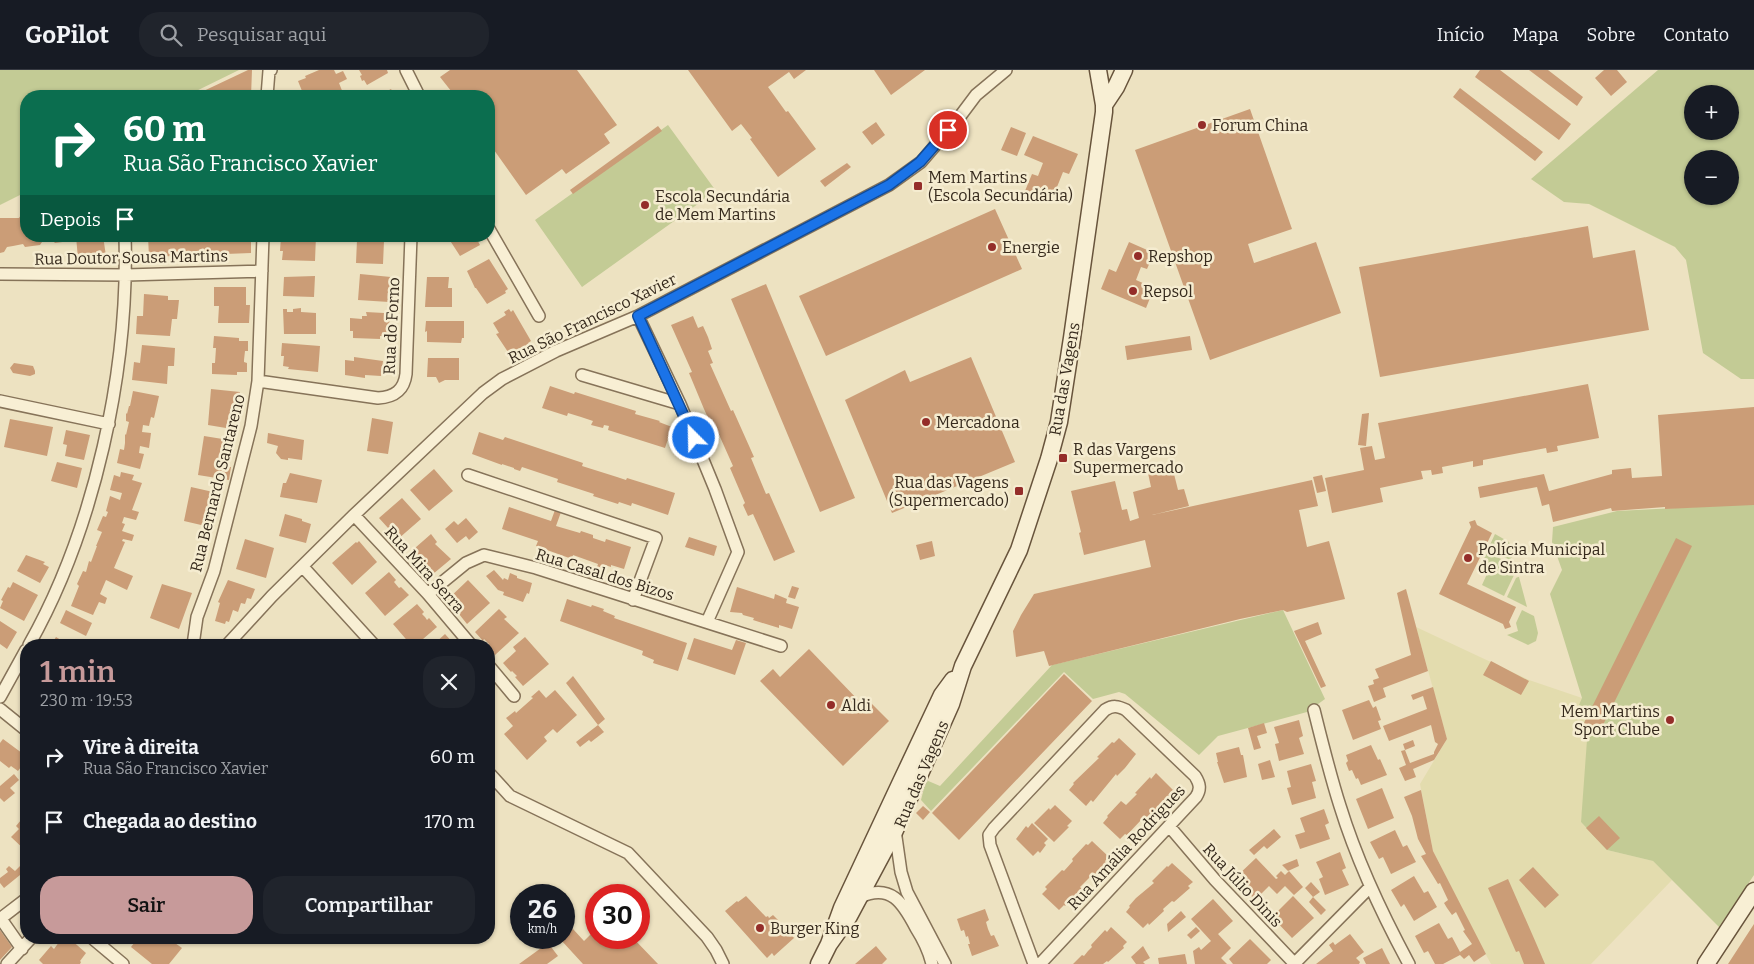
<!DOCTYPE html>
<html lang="pt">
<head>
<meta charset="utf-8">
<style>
	:root { --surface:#171b24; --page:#20242c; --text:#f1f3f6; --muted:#9ea1a6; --line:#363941; --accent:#c79a9a }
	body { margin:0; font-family:Bitter,serif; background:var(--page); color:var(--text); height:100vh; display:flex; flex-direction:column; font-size:19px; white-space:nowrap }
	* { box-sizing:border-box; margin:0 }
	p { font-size:16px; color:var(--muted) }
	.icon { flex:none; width:28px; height:28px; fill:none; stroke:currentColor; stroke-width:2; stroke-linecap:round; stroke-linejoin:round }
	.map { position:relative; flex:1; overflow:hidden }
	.details { position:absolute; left:20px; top:569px; width:475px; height:305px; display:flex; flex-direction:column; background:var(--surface); border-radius:20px; box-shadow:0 1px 4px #0004 }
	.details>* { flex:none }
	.guide { position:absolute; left:20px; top:20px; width:475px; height:152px; border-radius:20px; box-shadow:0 1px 4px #0004; background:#0b6e4f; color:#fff; overflow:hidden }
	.buttons { position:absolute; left:1684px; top:15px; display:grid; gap:10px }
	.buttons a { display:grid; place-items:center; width:55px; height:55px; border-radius:50%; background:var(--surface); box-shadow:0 1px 4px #0004; font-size:25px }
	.speed { position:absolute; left:510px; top:814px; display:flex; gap:10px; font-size:25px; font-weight:700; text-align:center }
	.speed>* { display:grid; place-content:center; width:65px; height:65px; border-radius:50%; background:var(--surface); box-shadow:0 1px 4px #0004; line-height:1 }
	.speed small { font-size:12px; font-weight:400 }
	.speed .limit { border:8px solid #d22; background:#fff; color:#111 }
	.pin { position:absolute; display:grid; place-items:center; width:42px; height:42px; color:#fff; margin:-21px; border:2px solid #fff; border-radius:50%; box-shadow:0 1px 5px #0007 }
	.me { position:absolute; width:55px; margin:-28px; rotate:337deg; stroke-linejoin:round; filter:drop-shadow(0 0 4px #0008) }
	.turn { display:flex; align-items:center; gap:18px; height:105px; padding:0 20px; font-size:22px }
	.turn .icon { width:65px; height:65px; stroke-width:2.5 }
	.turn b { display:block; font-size:35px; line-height:42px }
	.then { display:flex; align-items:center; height:48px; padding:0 20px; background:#0003; gap:10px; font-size:19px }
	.round { display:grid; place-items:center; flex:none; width:52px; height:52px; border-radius:20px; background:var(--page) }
	.headline { display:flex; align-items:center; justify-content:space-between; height:85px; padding:0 20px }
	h1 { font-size:30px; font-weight:600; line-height:38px; color:var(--accent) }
	.cta { display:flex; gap:10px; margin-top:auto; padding:10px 20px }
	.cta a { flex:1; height:58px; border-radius:20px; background:var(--accent); color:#111; font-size:20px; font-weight:600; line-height:58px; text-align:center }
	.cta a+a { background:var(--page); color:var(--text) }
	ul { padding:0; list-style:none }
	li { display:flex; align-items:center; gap:15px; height:65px; padding:0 20px }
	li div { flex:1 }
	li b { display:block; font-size:19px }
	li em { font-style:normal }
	header { display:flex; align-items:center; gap:30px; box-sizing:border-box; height:70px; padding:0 25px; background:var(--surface); border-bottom:1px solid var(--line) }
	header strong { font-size:24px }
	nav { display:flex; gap:28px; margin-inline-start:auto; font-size:18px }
	.search { width:350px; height:45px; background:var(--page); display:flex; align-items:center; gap:12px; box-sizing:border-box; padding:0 18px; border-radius:20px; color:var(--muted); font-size:19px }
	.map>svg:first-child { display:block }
	.farmland { fill:#e3dcae }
	.green { fill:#c3cb95; fill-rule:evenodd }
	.building { fill:#cb9d77 }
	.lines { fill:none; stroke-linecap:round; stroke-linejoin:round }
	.street-casing { stroke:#867359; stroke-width:14 }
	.secondary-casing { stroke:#68543c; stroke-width:19 }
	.street { stroke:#f8efd4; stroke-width:11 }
	.secondary { stroke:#f8efd4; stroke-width:16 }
	.route-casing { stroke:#114b97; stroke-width:12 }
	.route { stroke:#1a73e8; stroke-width:9 }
	.poi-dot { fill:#942d29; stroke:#f5ecd0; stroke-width:2 }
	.labels { text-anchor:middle; stroke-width:5; stroke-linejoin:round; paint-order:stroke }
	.poi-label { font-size:16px; fill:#362a1d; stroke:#f5ecd0; text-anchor:start }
	.street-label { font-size:16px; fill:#362a1d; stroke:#f5ecd0 }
</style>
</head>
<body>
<header>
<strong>GoPilot</strong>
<div class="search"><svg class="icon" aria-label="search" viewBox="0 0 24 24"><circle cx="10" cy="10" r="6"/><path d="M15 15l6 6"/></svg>Pesquisar aqui</div>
<nav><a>Início</a><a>Mapa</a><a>Sobre</a><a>Contato</a></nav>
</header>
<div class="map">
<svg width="1754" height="894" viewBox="0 0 1754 894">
	<rect width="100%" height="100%" fill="#ede2c1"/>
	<path class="farmland" d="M1416,557L1529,610L1582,628L1590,641L1591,664L1581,752L1607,780L1653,791L1672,810L1591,894H1491L1478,870L1433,781L1420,714L1447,669Z"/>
	<path class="green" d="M0,0H239L186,26H26V122L0,135Z
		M1658,0H1754V309H1741L1703,283L1686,190L1675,177L1589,134L1564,132L1531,109ZM1692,24H1730V61H1692ZM1692,89H1730V126H1692Z
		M668,55L716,121L582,217L535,150Z
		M1754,434V805L1719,857L1653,791L1607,780L1581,752L1587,670L1590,664L1581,659L1590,641L1579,635L1582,628L1550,524L1562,500L1552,472L1553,457L1617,441Z
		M1495,464L1509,472L1513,485L1510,490L1488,479Z
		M1487,482L1509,493L1505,500L1514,505L1504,526L1482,515L1487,504L1479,499Z
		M1518,507H1519L1527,537L1507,527L1516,508Z
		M1283,540L1325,629L1307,642L1218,666L1199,685L1125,624L1119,622L1093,629L1064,602L931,741L921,730L926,710L940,716L1052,595Z
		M1522,540L1534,546L1538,563L1536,571L1528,575L1507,565L1518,561L1516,553Z"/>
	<path class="building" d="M248,0H252L251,26H193Z
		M319,0H334L336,4L343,1L347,9L339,13L343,23L334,26H304L298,11L306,8L305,6Z
		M359,0H387L388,3L367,15L364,10L362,11L360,6L362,5Z
		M450,0H577L617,55L604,64L610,73L566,104L562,99L526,125L489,73V26H455L440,7Z
		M688,0H806L794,9L789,2L768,17L786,42L788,41L816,79L778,107L750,69L752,68L741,54L732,61Z
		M874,0H925L891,25Z
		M1480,0H1500L1571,54L1559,70L1475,7Z
		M1529,0H1548L1583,27L1577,36Z
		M1604,0H1617L1627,12L1611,26L1595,8Z
		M1460,18L1543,82L1535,91L1453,27Z
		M391,19L395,26H378Z
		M1250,39L1292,159L1248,174L1254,193L1316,172L1341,243L1210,290L1135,80Z
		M876,52L885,65L872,75L862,62Z
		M658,56L662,61L573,124L570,120Z
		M1011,57L1026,63L1017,86L1001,80Z
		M1033,66L1078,84L1069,104L1063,102L1051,132L1025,121L1032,104L1038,106L1043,93L1024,85Z
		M847,93L851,97L825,117L820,111Z
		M995,139L1022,199L826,286L799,226Z
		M26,144V166H72L70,171L55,173L53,171L42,172L40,175L25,177L23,174L13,176L7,177L4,182L0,183V148H19L21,145Z
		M1588,156L1593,188L1635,180L1649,260L1380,307L1359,197Z
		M76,166H103L106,186L101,187L99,189L88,191L86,188L78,189Z
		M148,166H251V183L149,187Z
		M281,166H316L315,191L282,190L283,181H280Z
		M445,166H475L480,175L460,186L449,169L447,170Z
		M357,170L384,171L383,194L356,193Z
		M1129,172L1154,183L1147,199L1141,197L1136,210L1154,218L1146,238L1101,219L1109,199L1116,202Z
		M489,189L508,219L505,221L506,223L487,234L476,218H475L467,201Z
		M360,204L391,207L389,232L358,230Z
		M315,206L314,227L283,226L284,207Z
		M427,207H449L448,218H452V237H425Z
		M766,214L855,428L820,442L731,229Z
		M214,217H246V235H250L249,253H218L219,236H214Z
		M144,224L168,226V230H179L177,249H172L170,266L136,264L137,246H143Z
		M301,238V242L316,243V264H284L283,239H287V242H293V239Z
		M509,239L511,242L513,240L531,271L528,273L529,274L510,285L496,264L499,263L493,253L506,245L504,242Z
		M366,242L384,243V246L390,247L389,256H393L392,267L380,266V269L353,268V261H350V248L362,249V246H367Z
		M693,246L698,258L703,256L708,267L712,279L708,281L713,293L710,294L731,341L733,340L754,387L751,388L766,424L769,423L795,482L774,491L753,444L748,446L743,435L745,433L730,398L733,396L712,349L709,350L704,339L689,303L692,302L671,255Z
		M426,251H464V268H462L461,273L427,272V261L425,262Z
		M214,266L239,268V271H248V281H245L244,290V292L247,293V302H237V305L212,304V293H215L216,278H213Z
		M1190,266L1192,280L1127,290L1125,276Z
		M282,273L320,276L318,302L288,299L289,297L283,296L284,286H281Z
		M142,275L175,278L174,296H168L167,314L132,310L134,292L140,293Z
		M354,287L383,291L381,306L365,305V308L345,305V290L354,291Z
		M971,287L1015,392L892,443L845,330L905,300L910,312Z
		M428,288H459V310H445L439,313L436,307H427Z
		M14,293L33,296L35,301V304L30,306L13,303L10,298Z
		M1588,314L1599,368L1557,376L1558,381L1547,383L1546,378L1483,390V395L1473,397V391L1442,397L1443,403L1432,405L1431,400L1421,401L1423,409L1380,418L1383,432L1332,443L1325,408L1364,400L1360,378L1372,376L1375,390L1385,388L1378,353Z
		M550,316L574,324L575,322L636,341L635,344L660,351L659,352L672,357L665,378L608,360L609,356L604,355L603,358L591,355L593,351L581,347L568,343L567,346L542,338Z
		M211,319L240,322L239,331H243L241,350L236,349L235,357L226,356V358L208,355Z
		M133,321L159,326L154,348L151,347L149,356L143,355L142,362L151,363L149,378L140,376L139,383L144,384L140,399L117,393L120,379L124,380L125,373V364L126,365L129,352L126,351V343L127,344L129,336H130Z
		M1754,337V435L1665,439V437L1612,441L1611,438L1553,452L1549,434L1542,436L1537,417L1480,428L1478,417L1544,404L1549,421L1612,404V400L1631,398L1632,408L1662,406L1658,345Z
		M1369,343L1366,376L1358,375L1362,344Z
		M372,348L393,352L388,384L367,381Z
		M10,349L53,357L47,386L4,377Z
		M66,360L90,365L84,390L65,386L67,375L63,374Z
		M479,362L503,370L505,367L583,393L582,396L617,407L626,410L627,408L675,423L668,445L632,433L631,436L619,432L618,434L593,426L594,424L557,412L558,409L522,397L520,401L514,399V398L502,394V395L472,384Z
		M268,363L304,370L302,390L288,388V390L281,389L276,383L278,376L267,373Z
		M204,366L235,371L233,383L230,382L228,397H231L229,410L198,405Z
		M57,392L82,398L77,418L51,411Z
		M1171,392L1178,420L1184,419L1189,436L1152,445L1312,410L1318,436L1299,440L1307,477L1329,471L1345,529L1287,542L1283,540L1240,549L1049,596L1044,581L1016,587L1013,561L1021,545L1034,524L1151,497L1145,470L1084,485L1079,463L1081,462L1071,421L1115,411L1122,440L1127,439L1130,451L1139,448L1133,422L1151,417L1148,403H1152L1150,397Z
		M434,399L453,421L429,441L410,420Z
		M121,402L134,405L132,410L142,413L132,440L139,442L136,450L124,447L122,453L125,454L122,461L134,465L132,471L123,469L122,471L125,472L114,498L133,506L127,520L106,510L100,524L107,528L105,534L99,532L93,545L71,536L79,516L77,514L83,501L86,502L89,491L91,492L97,476H96L102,462L97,460L103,446L106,447L108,442L106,441L110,426L120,430L122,423L110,420L114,405L120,407Z
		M290,403L322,410L317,433L280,427L283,413H286Z
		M1322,405L1326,421L1317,423L1313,407Z
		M191,417L222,424L214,458L184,451Z
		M402,428L421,449L398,469L379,448Z
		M509,437L551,451L555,440L561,442L556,456L580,463L581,461L593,465V468L605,472L606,469L631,477L624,499L611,495V497L605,495L601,505L595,503L598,494L573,485L572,489L536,476L538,471L502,459Z
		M285,444L302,449V451L311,454L306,473L279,466Z
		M466,448L478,462L469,470L466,466L457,473L445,459L454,451L458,455Z
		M1475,450L1477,455L1492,463L1467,514L1516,537L1509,552L1511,557L1505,559L1503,554L1439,524L1471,457L1469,452Z
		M431,464L437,472L435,474L451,489L427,509L419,499L421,498L416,492L415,494L407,485Z
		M689,467L717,476L714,486L685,477Z
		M1676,468L1692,476L1597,667L1581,659Z
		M245,469L274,478L266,508L236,499Z
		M359,471L377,492L352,515L332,493L356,472L357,473Z
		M932,471L935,486L920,490L916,475Z
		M26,485L45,492L43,494L49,497L40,513L17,501Z
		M494,500L503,510L504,508L508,510L510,503L517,506V508L532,513L529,524L527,523L523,532L503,525L504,522L498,520L486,506Z
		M389,502L396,510L394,512L399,518L401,517L409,525L385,546L365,523Z
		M228,510L255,519L251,529L247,528L245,534L241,533L238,542L233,540L229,552L226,551L225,554L215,551L220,533L218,532Z
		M468,510L490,533L467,554L459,544L461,543L447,530Z
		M13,512L38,525L24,551L0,538L3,531L1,530L8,517L10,518Z
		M162,514L192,523L179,559L150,548Z
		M792,516L799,518L795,529L788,527Z
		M737,517L774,529L775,524L787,529L786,533L799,537L792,559L779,555V558L753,550L754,548L743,545L742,543L730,542Z
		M1406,519L1428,601L1383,618L1386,627L1374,632L1368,616L1374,614L1373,610L1379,608L1375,599L1411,585L1397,523Z
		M567,529L591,537L592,535L604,539L603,541L615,546L614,548L687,573L678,601L653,593L654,590L642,585L643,581L560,551Z
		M417,534L424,542L422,544L425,547L427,550L429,548L437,557L416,575H411L393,554Z
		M499,539L507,547L504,549L519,563L495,585L489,578V574L484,569L483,571L475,562Z
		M66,540L92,553L86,566L60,553Z
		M0,551L17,562L7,579L0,574Z
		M1318,552L1322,564L1305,571L1326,616L1321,618L1294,561Z
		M445,564L453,573L452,575H433Z
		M56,567L69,575H51Z
		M525,567L549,594L523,616L515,607L517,606L512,601L511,602L503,593L516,581L513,577Z
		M694,568L732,580L736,570L746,573L735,605L687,589Z
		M809,579L861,633L866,628L889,651L843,696L760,611L773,599L780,607Z
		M1491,591L1529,611L1521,625L1483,605Z
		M1064,604L1092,631L959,770L932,743Z
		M573,606L605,649L598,655L566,613Z
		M1433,617L1447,669L1434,690L1413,699L1416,707L1405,711L1399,698L1406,695L1401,681L1405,680L1410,693L1434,684V682L1438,674L1435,672L1431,655L1389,671L1383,656L1427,639L1423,626L1413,630L1411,625Z
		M539,620L546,628L555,620L577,645L557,663L553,659L544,667L547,671L527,690L504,664L513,656L506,648L515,641L516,643L533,628L531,627Z
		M1369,630L1373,638L1376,636L1381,650L1378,651L1381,659L1353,670L1342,640Z
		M1299,650L1303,666L1299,668L1304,684L1279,691L1275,674L1279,673L1274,657Z
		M1264,653L1267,663L1257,666L1261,678L1254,680L1248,658Z
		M598,655L604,662L591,672L589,670L580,677L576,672Z
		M1119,668L1136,684L1125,698L1117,706L1116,704L1093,732L1091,730L1086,736L1069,720L1074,714L1073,713L1099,688L1097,687L1112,672L1114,673Z
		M3,669L26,686V690L18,701L11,696L9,698L0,691V673Z
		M1413,670L1415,676L1405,680L1403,674Z
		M1371,675L1378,690L1380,689L1387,705L1361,715L1358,708L1356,709L1352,700L1349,701L1346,693L1348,691L1346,685Z
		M1239,677L1241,685H1243L1247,707L1224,713L1217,692H1218L1216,683Z
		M1270,690L1275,707L1262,710L1258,694Z
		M1311,694L1316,711L1312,712L1316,728L1292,735L1287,718L1291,717L1287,701Z
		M1156,703L1173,720L1168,725L1170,726L1155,742L1154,740L1143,751L1142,749L1127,765L1125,764L1120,769L1103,753L1108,747L1107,746L1121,731L1126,735L1137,724L1135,723L1150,707L1151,709Z
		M14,704L19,710L10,718L15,723L4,732L0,728V716Z
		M1382,718L1394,748L1368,759L1356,729Z
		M1421,720L1433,781L1486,884L1474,892L1469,885L1464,889L1460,885L1443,894H1435L1428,881L1424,883L1415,866L1439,853L1448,869L1452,867L1460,882L1472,874L1463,861L1465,860L1456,842L1452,845L1447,838L1444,833L1448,830L1440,813L1438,814L1421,786L1426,784L1418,769L1412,746L1404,727Z
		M1055,735L1072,751L1067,756L1069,757L1054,772L1034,753L1049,738L1050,740Z
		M923,736L930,742L923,750L916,743Z
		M1324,739L1329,753L1325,755L1330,769L1300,779L1295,765L1305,762L1300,748Z
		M1599,746L1620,768L1607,780L1586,758Z
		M21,750L24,753L26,751V781L11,767L19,759L16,756Z
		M1032,753L1048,769L1044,773L1046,775L1040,783L1038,781L1033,786L1016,769L1026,756L1028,758Z
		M1274,759L1281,767L1267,779L1264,776L1254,785L1249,780Z
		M1395,760L1403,777L1407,775L1416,792L1391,804L1383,787L1379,789L1370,772Z
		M1092,771L1109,787L1105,791L1106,793L1092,808L1090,807L1080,817L1082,819L1065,836L1064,835L1059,840L1042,824L1047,819L1045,817L1062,800L1064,801L1073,791L1072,789L1086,774L1088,775Z
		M1340,782L1346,798L1342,800L1349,815L1325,825L1319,809L1323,807L1316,792Z
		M1256,788L1276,809L1278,808L1276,806L1281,801L1285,805L1289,801L1303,817L1294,825L1285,816L1277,824L1269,816L1255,830L1235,808Z
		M1297,789L1299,796L1288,801L1282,795Z
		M26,790V812L20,805L4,818L0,813V808L8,802L6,799L9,796L15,801Z
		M1172,793L1193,812L1188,816L1190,818L1174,832L1172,831L1163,839L1164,841L1149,855L1148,853L1143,858L1126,842L1130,837L1129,836L1136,828L1154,813L1152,811L1167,796L1168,797Z
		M1533,797L1559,825L1545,838L1519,810Z
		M1414,806L1424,823L1428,821L1437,837L1414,851L1404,834L1401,837L1391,820Z
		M1508,809L1536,873L1545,894H1524L1519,881L1516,882L1488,818Z
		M1311,812L1320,822L1313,827L1305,818Z
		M746,826L766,847L768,846L769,848L773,845L781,853L777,856L780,860L784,856L794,868L774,886L772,883L767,888L725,841L737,831L738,832Z
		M1293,826L1314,848L1292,868L1272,847Z
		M1313,827L1326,840L1321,845L1309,832Z
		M1213,829L1233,851L1218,864L1231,878L1221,888L1227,894H1195L1193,881L1199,877L1201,880L1211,871L1191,849Z
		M985,839L989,850L986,852L988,859L991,866L994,865L999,876L972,886L968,874H970L968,866L966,867L964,860L961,861L957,849Z
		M1181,841L1186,847L1168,862L1167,854Z
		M1754,854V894H1728Z
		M1111,857L1127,872L1123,876L1124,878L1108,892L1107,891L1103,894H1073L1082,885L1084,886L1088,881L1092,877L1091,875L1105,860L1107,862Z
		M1196,857L1200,861L1191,869L1187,865Z
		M573,859L584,871L596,859V868H633L658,894H583L561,870Z
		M0,860L12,877L0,890Z
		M1350,864L1364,882L1356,888L1360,892L1359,894H1316L1333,881L1329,875L1333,872L1335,875Z
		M62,868H69L86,883L80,891L81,892L80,894H43L39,890L51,876L54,879Z
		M138,868H168L182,878L169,894H152L131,877Z
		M1250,869L1271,890L1267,894H1233L1229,889Z
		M548,873L558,886L547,894H519Z
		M876,876L887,889L882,894H855Z
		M1143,876L1150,888L1143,892L1145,894H1136L1131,887Z
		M1382,878L1390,894H1366L1363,888Z
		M1185,884L1187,894H1159L1158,888Z"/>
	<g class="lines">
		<g class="street-casing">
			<path id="street" d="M406,0L419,26
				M267,26L269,1L271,0
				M489,159L539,246
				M0,204L126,205L262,201
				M638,246L680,334L715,419L738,482L707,552
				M582,305L680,334
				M258,311L378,328C395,327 404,320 406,304L411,166
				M0,331L109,354
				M468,405L656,468L633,530
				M354,445L428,524L471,575
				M303,497L374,575
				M428,524L466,493L484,485L536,498L781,576
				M29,575C95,458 129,300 125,166
				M193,575L197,547L214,501L251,356L258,311L263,166
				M227,575L272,526L354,445L483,323L502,309L556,281L638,246L889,115L921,92L958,49L976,25L1006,0
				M489,596L514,626
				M0,627L26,580
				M0,639L26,660
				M1314,640C1322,672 1330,705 1340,736C1357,791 1382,844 1409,894
				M489,703L510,726L628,783L707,867L716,880L723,894
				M1169,756L1215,810L1295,894
				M895,760L901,802L907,822L945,894
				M860,827C891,813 903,833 916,858C923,869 929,881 932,894
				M0,849L26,829
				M1,849L22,879
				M92,868L123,894
				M7,894L31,868
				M1034,894L990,775L989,765L994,758L1105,640C1113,635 1118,636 1126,640L1195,706C1200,714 1201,719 1196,727L1040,894
				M1294,894L1370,817"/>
		</g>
		<g class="secondary-casing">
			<path id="secondary" d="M1104,35L1116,17L1124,0
				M829,874L849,846L895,760L951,634L963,596L1019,480L1049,389L1059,352L1072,268L1104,42V35L1098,0
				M819,894L829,874L842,838L901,712L942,625L953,610
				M1706,894L1754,821"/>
		</g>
		<use href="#street" class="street"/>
		<use href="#secondary" class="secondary"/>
	</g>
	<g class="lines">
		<g class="route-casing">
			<path id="route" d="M694,368L638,246L889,115L920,92L948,60"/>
		</g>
		<use href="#route" class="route"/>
	</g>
	<g class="poi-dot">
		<circle cx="1202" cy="55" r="5"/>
		<rect x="913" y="111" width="10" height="10" rx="2.5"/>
		<circle cx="645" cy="135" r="5"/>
		<circle cx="992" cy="177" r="5"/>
		<circle cx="1138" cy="186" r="5"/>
		<circle cx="1133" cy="221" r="5"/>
		<circle cx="926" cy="352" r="5"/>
		<rect x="1058" y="383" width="10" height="10" rx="2.5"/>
		<rect x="1014" y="416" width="10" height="10" rx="2.5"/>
		<circle cx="1468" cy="488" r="5"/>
		<circle cx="831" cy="635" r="5"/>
		<circle cx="1670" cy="650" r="5"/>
		<circle cx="760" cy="858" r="5"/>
	</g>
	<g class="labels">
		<g class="poi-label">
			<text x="1212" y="61">Forum China</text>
			<text x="928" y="113">Mem Martins<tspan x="928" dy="18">(Escola Secundária)</tspan></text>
			<text x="655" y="132">Escola Secundária<tspan x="655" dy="18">de Mem Martins</tspan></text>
			<text x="1002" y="183">Energie</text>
			<text x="1148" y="192">Repshop</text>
			<text x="1143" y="227">Repsol</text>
			<text x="936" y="358">Mercadona</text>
			<text x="1073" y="385">R das Vargens<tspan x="1073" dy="18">Supermercado</tspan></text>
			<text x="1009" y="418" text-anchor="end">Rua das Vagens<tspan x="1009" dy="18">(Supermercado)</tspan></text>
			<text x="1478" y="485">Polícia Municipal<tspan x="1478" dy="18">de Sintra</tspan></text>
			<text x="841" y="641">Aldi</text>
			<text x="1660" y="647" text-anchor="end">Mem Martins<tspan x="1660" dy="18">Sport Clube</tspan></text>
			<text x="770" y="864">Burger King</text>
		</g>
		<g class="street-label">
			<text transform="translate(131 187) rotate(-1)" y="6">Rua Doutor Sousa Martins</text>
			<text transform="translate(592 248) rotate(-26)" y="6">Rua São Francisco Xavier</text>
			<text transform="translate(391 256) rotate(-87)" y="6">Rua do Forno</text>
			<text transform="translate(1064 309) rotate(-80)" y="6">Rua das Vagens</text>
			<text transform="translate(217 413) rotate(-76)" y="6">Rua Bernardo Santareno</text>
			<text transform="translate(425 499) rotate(48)" y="6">Rua Mira Serra</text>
			<text transform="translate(605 504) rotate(17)" y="6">Rua Casal dos Bizos</text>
			<text transform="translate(921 704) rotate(-67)" y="6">Rua das Vagens</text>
			<text transform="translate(1126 777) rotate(-47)" y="6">Rua Amália Rodrigues</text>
			<text transform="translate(1243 815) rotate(47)" y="6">Rua Júlio Dinis</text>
		</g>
	</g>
</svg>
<div class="buttons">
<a>+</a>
<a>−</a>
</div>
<div class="speed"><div>26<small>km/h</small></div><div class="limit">30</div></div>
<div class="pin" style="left:948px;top:60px;background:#d93025"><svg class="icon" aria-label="arrive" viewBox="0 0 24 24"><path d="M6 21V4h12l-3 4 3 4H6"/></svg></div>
<svg class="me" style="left:694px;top:368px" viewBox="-20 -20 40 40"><circle r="17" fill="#1a73e8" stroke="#fff" stroke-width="3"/><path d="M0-11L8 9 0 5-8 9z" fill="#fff"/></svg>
<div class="guide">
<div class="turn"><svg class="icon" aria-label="right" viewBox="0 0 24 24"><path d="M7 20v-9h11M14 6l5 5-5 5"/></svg><div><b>60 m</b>Rua São Francisco Xavier</div></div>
<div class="then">Depois<svg class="icon" aria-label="arrive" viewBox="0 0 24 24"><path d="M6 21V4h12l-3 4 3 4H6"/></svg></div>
</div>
<section class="details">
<div class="headline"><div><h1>1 min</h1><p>230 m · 19:53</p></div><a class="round"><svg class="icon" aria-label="close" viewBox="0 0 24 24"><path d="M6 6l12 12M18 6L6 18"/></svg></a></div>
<ul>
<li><svg class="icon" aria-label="right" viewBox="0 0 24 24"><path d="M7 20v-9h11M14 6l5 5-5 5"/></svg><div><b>Vire à direita</b><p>Rua São Francisco Xavier</p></div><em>60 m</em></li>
<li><svg class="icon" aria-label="arrive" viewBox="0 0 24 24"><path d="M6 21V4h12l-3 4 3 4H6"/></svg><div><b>Chegada ao destino</b></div><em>170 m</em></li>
</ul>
<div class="cta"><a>Sair</a><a>Compartilhar</a></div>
</section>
</div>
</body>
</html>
